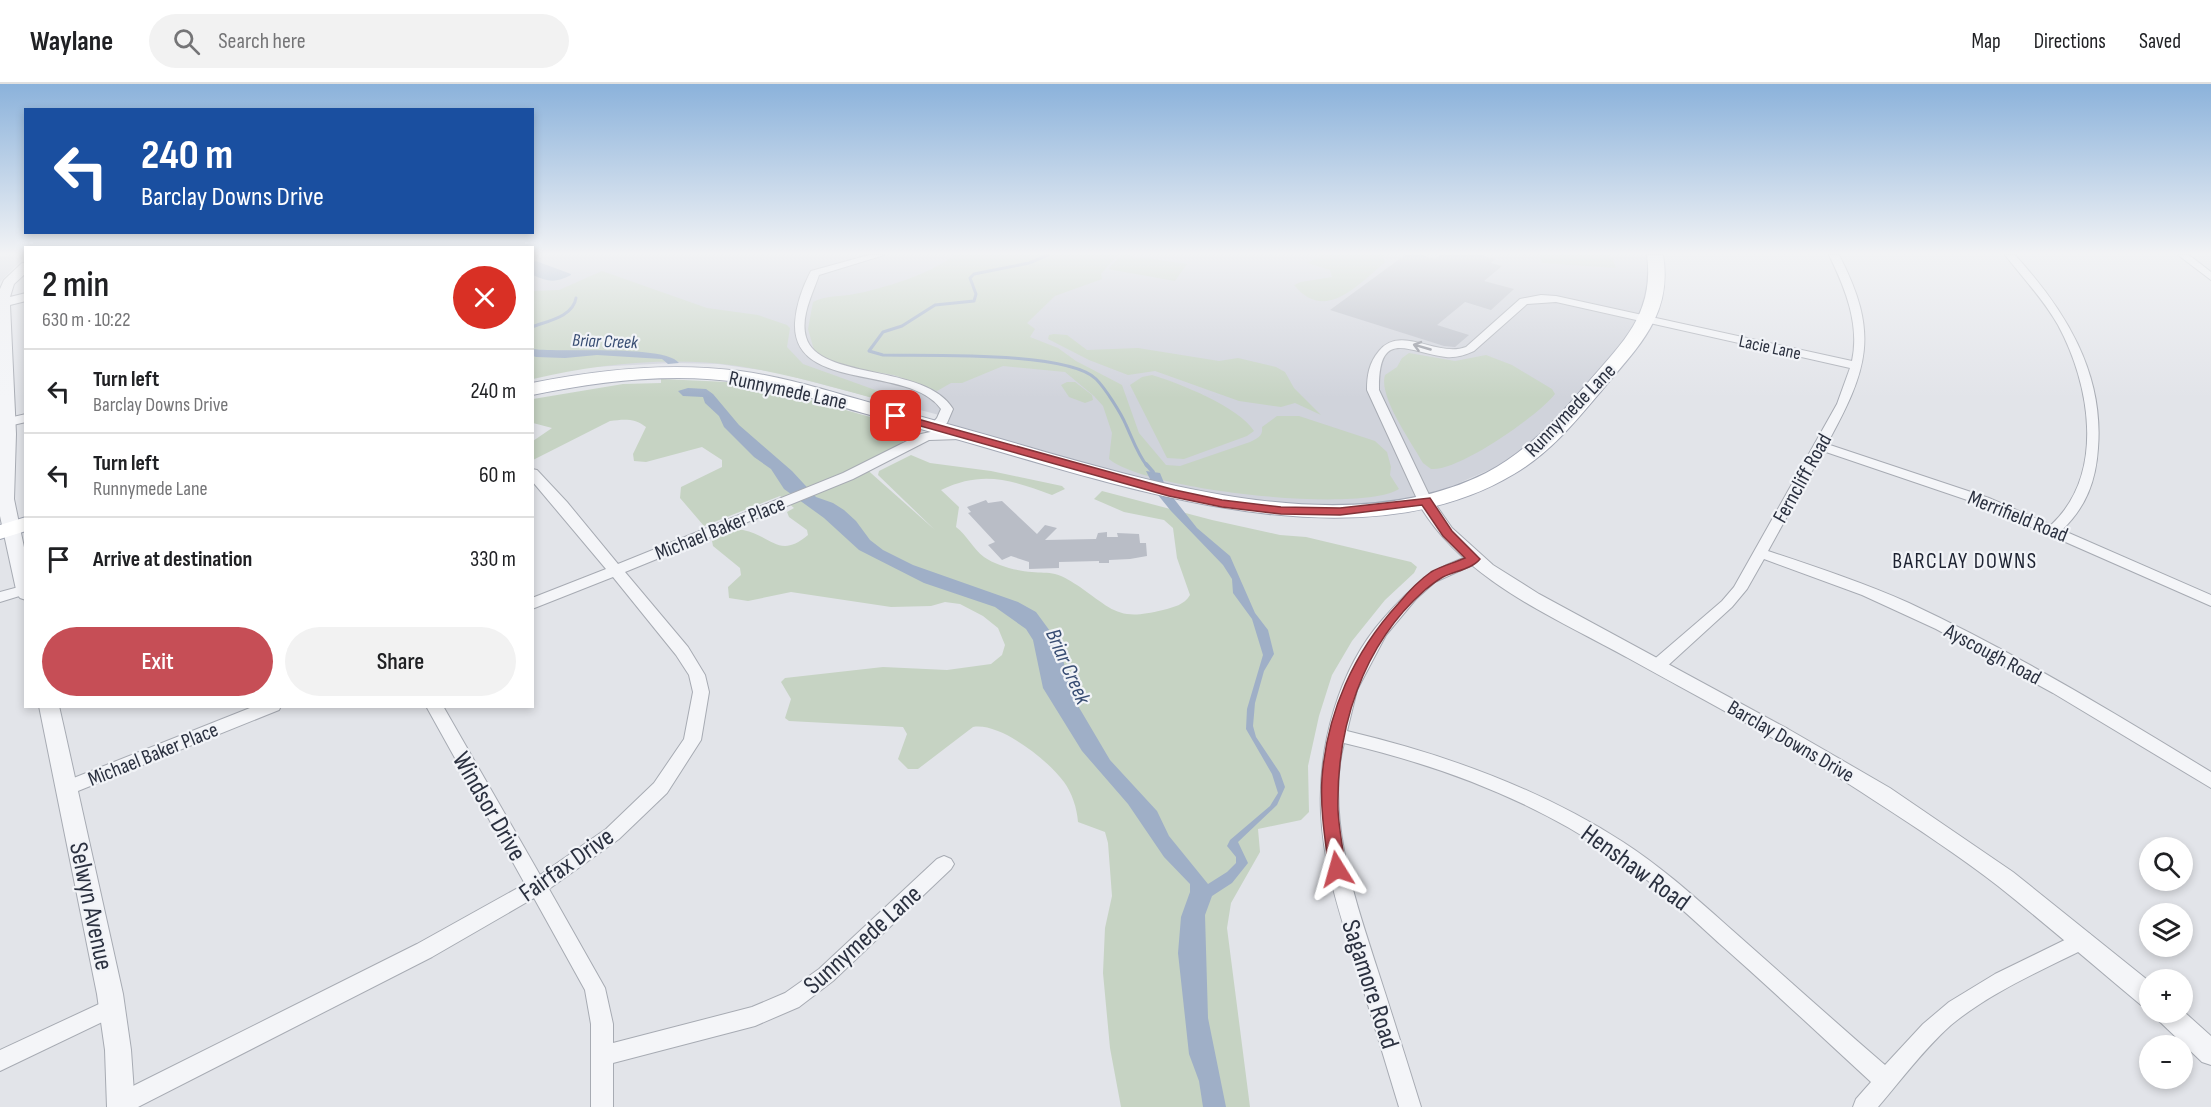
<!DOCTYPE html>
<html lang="en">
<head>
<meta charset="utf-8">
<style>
	:root { --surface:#fff; --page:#f2f2f2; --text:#202124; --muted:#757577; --line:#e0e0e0; --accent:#c64e56 }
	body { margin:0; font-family:"Sofia Sans Condensed",sans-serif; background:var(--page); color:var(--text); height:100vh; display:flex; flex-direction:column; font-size:22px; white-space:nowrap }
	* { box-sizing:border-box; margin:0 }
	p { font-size:20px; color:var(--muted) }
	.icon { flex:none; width:33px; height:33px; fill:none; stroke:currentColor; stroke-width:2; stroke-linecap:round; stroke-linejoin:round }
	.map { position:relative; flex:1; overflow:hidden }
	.sheet { position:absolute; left:24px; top:162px; width:510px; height:462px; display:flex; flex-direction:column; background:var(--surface); border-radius:0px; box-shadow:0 3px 9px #0003 }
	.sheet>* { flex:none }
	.guide { position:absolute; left:24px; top:24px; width:510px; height:126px; border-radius:0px; box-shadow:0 3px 9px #0003; background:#1a4fa0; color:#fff; overflow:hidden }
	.tools { position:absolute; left:2139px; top:753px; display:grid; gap:12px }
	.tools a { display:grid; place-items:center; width:54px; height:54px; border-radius:50%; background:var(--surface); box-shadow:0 3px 9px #0003; font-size:30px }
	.pin { position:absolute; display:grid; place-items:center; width:51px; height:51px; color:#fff; margin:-26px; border-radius:12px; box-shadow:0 3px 9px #0006 }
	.me { position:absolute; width:66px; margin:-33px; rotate:352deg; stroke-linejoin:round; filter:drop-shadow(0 0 4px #0008) }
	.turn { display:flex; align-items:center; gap:21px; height:126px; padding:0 18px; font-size:27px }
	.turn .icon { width:78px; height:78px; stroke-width:2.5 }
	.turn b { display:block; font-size:42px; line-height:51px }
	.round { display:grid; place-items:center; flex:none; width:63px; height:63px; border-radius:32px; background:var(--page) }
	.overview { display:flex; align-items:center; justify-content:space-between; height:102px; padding:0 18px }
	h1 { font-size:36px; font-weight:600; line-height:45px }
	.button { display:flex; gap:12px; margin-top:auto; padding:12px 18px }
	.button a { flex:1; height:69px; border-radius:36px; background:var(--accent); color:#fff; font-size:24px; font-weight:600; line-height:69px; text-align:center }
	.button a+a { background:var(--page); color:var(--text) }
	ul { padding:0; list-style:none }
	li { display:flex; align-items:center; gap:18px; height:84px; padding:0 18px; border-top:2px solid var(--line) }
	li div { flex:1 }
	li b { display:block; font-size:22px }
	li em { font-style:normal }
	header { display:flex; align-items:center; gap:36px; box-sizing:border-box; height:84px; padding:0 30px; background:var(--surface); border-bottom:2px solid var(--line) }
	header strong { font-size:28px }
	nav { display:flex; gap:33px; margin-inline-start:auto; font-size:21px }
	.search { width:420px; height:54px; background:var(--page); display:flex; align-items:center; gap:15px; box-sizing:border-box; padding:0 21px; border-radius:33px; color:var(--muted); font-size:22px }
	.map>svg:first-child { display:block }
	.built { fill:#d0d3db }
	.green { fill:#c6d3c3 }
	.water { fill:#9fafc7 }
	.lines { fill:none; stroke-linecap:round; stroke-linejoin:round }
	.stream-far1 { stroke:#9fafc7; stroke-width:3 }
	.stream { stroke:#9fafc7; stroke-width:4 }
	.building { fill:#b9bdc6 }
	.minor-casing { stroke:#a7abb3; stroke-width:2 }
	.tertiary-casing { stroke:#a7abb3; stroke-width:2 }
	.primary-casing { stroke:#a2a7b4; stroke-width:2 }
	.minor { fill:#f4f5f8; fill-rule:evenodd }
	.tertiary { fill:#f4f5f8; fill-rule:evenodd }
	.primary { fill:#fff; fill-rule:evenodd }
	.oneway { stroke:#90939c }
	.route { fill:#c64e56; stroke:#813338; stroke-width:1.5 }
	.labels { text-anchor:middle; stroke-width:4.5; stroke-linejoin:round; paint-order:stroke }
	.far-water-label { font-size:18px; font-style:italic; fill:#374c72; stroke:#f1f3f7 }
	.far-street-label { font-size:18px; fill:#2b3140; stroke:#f1f3f7 }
	.street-label { font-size:21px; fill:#2b3140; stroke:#f1f3f7 }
	.neighbourhood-label { font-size:22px; letter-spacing:1.5px; fill:#1d2231; stroke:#f1f3f7 }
	.water-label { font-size:22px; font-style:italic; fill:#374c72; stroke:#f1f3f7 }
	.near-street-label { font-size:26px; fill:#2b3140; stroke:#f1f3f7 }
</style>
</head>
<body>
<header>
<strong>Waylane</strong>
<div class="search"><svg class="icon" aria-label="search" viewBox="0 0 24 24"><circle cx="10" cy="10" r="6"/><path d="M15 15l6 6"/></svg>Search here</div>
<nav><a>Map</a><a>Directions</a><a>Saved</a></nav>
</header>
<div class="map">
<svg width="2211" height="1023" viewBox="0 0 2211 1023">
	<rect width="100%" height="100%" fill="#e2e4e9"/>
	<path class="built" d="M12,171L25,172L0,198V173Z
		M532,171H1650L1653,193L1636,242L1594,294L1529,363L1505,379L1436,409L1384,419L1320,422L1234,415L1152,397L938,338L943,332L775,288L718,280L673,279L593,283L533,260Z"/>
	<path class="green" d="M954,171H1118L1101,190L1102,195L1055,212L1027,239L1035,245L1030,253L1058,264L1076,277L1122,301L1139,349L1166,381L1180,382L1250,358C1258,354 1263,352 1262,343L1277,332H1299L1375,357L1387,368L1391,383L1390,391L1399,405C1359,430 1145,406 1109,375L1112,349L1103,322L1094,312L1065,288L1003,282L962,299H951L937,307C922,302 908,295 893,291C865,285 837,286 814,266L808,245L813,218C826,211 841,213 854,210C883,205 933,189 954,171Z
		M1121,171H1125L1187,180L1175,197L1108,185Z
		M1322,171H1383L1385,178C1358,201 1325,239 1294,201L1301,198L1332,193L1330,186L1307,179Z
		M1540,171H1611L1616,184L1542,179Z
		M602,187L707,224L758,231L787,241L790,244L787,263L803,280L903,316L916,323L911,325C854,309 797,291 738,282C671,272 598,280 533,295L532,207L559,206Z
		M1054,250L1067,251L1087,266L1138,264L1219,277L1238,274L1276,283L1285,288L1294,304L1321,331L1295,319L1281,323L1239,317L1155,287L1128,291L1089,276L1048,255L1049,251Z
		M1409,269L1455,277L1486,271L1512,281L1552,305L1555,310C1538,332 1458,388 1431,385L1423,379C1412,359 1378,312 1385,291L1397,283L1402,274Z
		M1152,291C1179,299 1239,323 1254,347L1247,352L1184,375L1167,374L1130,301L1142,293Z
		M661,295L728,298L775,306L909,344L911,350L895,365L863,382L935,446L878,391L879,387L911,371L930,379L991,387L1062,402L1065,405L1052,411C1011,396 983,386 941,406L959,423L956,443C967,451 973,465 984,473C997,482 1017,487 1032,488C1040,489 1048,488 1055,490C1064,492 1072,498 1080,503C1114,527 1119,537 1163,526C1174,523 1184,521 1190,511L1177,474L1173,444L1164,436L1124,428L1094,415L1102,407L1212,436L1280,451L1306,453L1411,478L1417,483L1414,489L1385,516L1352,557L1332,591L1319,632L1308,682L1309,728L1301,736L1258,745L1260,768L1231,819L1227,844L1250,1023H1121L1110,964L1103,889L1105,844L1112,812L1108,759L1105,748L1078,738C1077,724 1072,709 1064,698C1048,676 1000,638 973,643L918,685H908L898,675L907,650L903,643L789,637L785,634L791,615L781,598L785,594L883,583L947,586L991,580L1002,571L1005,561L998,544L983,532L960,520L945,518L931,522L891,523L791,508L748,517L729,514L728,503L741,491L740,484L713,462L712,457C720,452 733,444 743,446C771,451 779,476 808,451L807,446L789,433L787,428L794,424L780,412L704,442L680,414L681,403L722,383V376L702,363L646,378L634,377L633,370L646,343C635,334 624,335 610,337L533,376V357L552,344L533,339V315L623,300L661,299Z
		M1067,298H1075L1092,311L1093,316L1085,319L1069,313L1061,301Z"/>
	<path class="water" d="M536,177L571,190V191C556,199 548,198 533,191V178Z
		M533,265C560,269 665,260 679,279L668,280L662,275L597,271L565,274L536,273L533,272Z
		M688,304L706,305L713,310L739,341L792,387L816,413L833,419L844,426L856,437L870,456L883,466L913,481L1018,518L1036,528L1058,558L1074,615L1110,676L1157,727L1169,752L1208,800L1227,788L1236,779V773L1227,762L1230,756L1270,722L1278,709L1272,690L1246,645L1247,625L1263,571L1252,535L1233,509L1232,495L1223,481L1171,427L1158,411L1146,387L1160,389L1167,406L1197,444L1230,472L1255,529L1268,546L1274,570L1264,587L1255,619L1253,642L1256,653L1280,689L1285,703L1277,721L1238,758L1248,779L1232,799L1212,812L1205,831L1208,934L1226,1023H1203L1199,997L1189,970L1178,869L1181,833L1190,808V800L1164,773L1128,720L1082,667L1043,604L1033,556L1026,545L995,523L924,499L859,466L824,434L784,405L771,385L754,373L724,343L719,332L705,319L703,313L683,312L678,307Z"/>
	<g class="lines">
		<path class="stream-far1" d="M1048,171L1029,179L974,190L970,194L976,210L974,217L935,221L902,242L883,248L869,267L883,271C926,272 1068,267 1096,295C1105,304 1121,329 1126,341C1133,356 1137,369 1147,382
			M532,243C547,237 573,233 576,214"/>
		<path class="stream" d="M1146,380L1153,388"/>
	</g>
	<path class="building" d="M1405,171H1422L1435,175L1440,171H1481L1495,175L1491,179L1502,182L1484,197L1514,205L1491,226L1465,218L1437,241L1469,251L1455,263L1444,262L1330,226Z
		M986,416L988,419L1002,417L1037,450L1045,441L1057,444L1045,456L1096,455L1098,449L1107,448V453H1118L1117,449L1139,450L1140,459H1146L1147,472L1130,475L1109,476V479H1099V477L1059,478V484L1029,485V478L1011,472L1002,476L988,461L995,458L968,429L971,428L967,423Z"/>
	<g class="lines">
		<g class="minor-casing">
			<path id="minor" d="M869,171H884L819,191C813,209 800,233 806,253C818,297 926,279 953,325L947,339L937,346L960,347L966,351L960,355L929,356L853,395L625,488L688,563L705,591L709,608L701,656L667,709L619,755L549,805L605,904L613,940V959L752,923L785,909L819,885L937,775L944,772L951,775L954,780L951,785L833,897L799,923L755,942L613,979V1023H591V940L585,906L534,814L432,873L138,1023H111L110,1020L113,1012L417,860L525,800L426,622H443L540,791L606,745L654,699L684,655L693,608L689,591L676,571L613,493L532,525V514L606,485L532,397V385L537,386L567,418L618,480L843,389L921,350L935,347L929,343L937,334L941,325C909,280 792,309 795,239C796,221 803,202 811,187Z
				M1829,171H1839C1880,250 1868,285 1827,360L1989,414L2051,441C2106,390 2090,300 2058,241C2043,215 2023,194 2005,171H2015C2065,226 2104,288 2098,364C2096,397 2086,423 2062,446L2211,511V522L1979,420L1823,367L1768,467C1816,483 1864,499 1909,519C2014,568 2113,628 2211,688V704L2053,609L1936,545L1862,511L1764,475L1747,505L1732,523L1663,586H1651L1649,582L1651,578L1722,517L1734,503L1837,320L1850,284L1556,218L1527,220L1474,267C1465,271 1456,274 1446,273C1409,269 1378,242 1379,306L1432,417L1425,421L1418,417L1367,306C1367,291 1369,279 1379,267C1401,240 1437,274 1466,263L1520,215L1541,211L1556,212L1852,277C1860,240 1845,204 1829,171Z
				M2178,171H2189L2211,188V196Z
				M26,330V338L0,344V336Z
				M1474,471L1481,475L1479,478L1435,498L1416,515L1386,551L1357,606L1347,647C1444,670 1539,704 1623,758C1662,783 1697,815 1732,846C1783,891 1834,937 1885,981L1923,940L1949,918L1995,890L2083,847L2090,850L2093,856L2090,862C2043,886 1992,907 1951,941C1924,965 1902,995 1878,1023H1853L1856,1015L1871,998C1821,952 1771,905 1720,860C1685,828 1651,796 1611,770C1530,715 1438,681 1344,659C1325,732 1356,818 1378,887C1393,933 1407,978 1421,1023H1399C1384,974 1369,924 1354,875C1339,827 1323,779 1321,729C1318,662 1338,586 1383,535C1409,505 1434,481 1474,471Z
				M26,501V510L0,518V508Z
				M255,622H281L279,626L73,709L67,711L61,709L58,704L61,699Z
				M112,914L119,916L123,923L119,930L0,987V966Z"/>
		</g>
		<g class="tertiary-casing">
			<path id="tertiary" d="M22,179H26V189L14,200L10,213L26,209V217L10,221L16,350L14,415L26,473V516L20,514L17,510L0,432V205L4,196Z
				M1425,412L1431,414L1452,444L1493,481L1539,510L1788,645L1890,704L2013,788L2150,898V924L2141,921C2093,881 2047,841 1998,802C1959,772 1917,744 1875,717C1796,664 1711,620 1628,574C1552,532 1462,496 1417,417Z
				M39,622H59L64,644L123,910L131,966L135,1023H107L105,966L97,910Z
				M2182,926L2211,952V981L2202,978L2158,936L2154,928H2182Z"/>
		</g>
		<g class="primary-casing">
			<path id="primary" d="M1647,171H1663C1673,231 1638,263 1602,306C1576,337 1550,369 1514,390C1371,476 1166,416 1018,373C967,358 915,343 863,329C824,318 785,305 744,299C673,288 602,297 532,311V299C601,285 670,278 740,287C786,293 831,308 875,320C926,334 977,348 1028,363C1164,402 1351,457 1486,389C1526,368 1556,336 1585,302C1621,260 1655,231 1647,171Z
				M26,433V447L0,455V441Z"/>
		</g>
		<use href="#minor" class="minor"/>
		<use href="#tertiary" class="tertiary"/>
		<use href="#primary" class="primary"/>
	</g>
	<defs><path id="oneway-shaft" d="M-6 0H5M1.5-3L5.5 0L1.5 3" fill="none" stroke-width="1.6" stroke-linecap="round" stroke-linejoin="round" transform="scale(1.5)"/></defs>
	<use class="oneway" href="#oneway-shaft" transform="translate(1422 263) rotate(-164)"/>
	<linearGradient id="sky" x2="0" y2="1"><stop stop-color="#8bb2db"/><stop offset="0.54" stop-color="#f2f3f5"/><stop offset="1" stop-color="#f2f3f5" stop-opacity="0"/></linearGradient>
	<rect width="2211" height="314" fill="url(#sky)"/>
	<path class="route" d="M896,329L1175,406L1222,416L1281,423L1340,424L1430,414L1452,447L1480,475C1472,485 1455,487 1443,493C1437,496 1430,502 1425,506C1362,561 1336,645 1338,726C1339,746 1343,766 1346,785L1344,790L1337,792L1331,790L1329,785C1325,755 1320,724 1322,694C1327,628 1354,568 1398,520C1408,508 1418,497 1431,488C1441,482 1454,479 1465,474L1443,452L1422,421L1340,431L1281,430L1222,423L1169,412L892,334V330Z"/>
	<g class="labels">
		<g class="far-water-label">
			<text transform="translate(605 257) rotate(2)" y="6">Briar Creek</text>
		</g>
		<g class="far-street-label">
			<text transform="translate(1770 263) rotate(12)" y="6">Lacie Lane</text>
		</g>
		<g class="street-label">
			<text transform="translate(788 306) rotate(12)" y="7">Runnymede Lane</text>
			<text transform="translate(1570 326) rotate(-46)" y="7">Runnymede Lane</text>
			<text transform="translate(1802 394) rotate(-61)" y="7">Ferncliff Road</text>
			<text transform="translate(2018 432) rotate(22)" y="7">Merrifield Road</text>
			<text transform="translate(720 444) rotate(-22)" y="7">Michael Baker Place</text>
			<text transform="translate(1993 570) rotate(28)" y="7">Ayscough Road</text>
			<text transform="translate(1791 657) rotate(30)" y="7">Barclay Downs Drive</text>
			<text transform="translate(153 670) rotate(-22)" y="7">Michael Baker Place</text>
		</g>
		<g class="neighbourhood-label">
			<text x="1965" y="484">BARCLAY DOWNS</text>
		</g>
		<g class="water-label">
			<text transform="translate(1069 582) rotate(66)" y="8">Briar Creek</text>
		</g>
		<g class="near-street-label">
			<text transform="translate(490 722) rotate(60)" y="9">Windsor Drive</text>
			<text transform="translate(566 780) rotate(-35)" y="9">Fairfax Drive</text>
			<text transform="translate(1636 783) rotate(36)" y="9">Henshaw Road</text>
			<text transform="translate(92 822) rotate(78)" y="9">Selwyn Avenue</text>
			<text transform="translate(862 855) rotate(-42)" y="9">Sunnymede Lane</text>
			<text transform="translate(1371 900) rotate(72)" y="9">Sagamore Road</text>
		</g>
	</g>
</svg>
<div class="tools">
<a><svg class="icon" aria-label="search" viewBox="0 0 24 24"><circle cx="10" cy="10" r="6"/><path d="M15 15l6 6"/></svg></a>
<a><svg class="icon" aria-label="layers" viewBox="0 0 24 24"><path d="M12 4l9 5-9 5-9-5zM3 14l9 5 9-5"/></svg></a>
<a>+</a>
<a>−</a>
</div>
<div class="pin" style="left:896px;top:332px;background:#d93025"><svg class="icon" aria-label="arrive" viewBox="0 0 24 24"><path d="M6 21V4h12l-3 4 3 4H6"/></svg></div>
<svg class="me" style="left:1337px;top:785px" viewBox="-20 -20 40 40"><path d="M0-17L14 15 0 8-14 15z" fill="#c64e56" stroke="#fff" stroke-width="4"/></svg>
<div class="guide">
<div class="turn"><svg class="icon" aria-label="left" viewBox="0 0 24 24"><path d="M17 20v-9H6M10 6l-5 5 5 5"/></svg><div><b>240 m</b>Barclay Downs Drive</div></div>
</div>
<section class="sheet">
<div class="overview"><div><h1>2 min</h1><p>630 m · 10:22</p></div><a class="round" style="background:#d93025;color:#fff"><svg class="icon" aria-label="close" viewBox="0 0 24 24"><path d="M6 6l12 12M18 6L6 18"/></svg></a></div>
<ul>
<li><svg class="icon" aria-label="left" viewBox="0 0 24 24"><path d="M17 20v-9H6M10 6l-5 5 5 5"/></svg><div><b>Turn left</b><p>Barclay Downs Drive</p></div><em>240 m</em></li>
<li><svg class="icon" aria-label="left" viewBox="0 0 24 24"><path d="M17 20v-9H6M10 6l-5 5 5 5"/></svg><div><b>Turn left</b><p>Runnymede Lane</p></div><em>60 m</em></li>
<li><svg class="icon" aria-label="arrive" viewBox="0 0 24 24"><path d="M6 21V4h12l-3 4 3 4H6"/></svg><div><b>Arrive at destination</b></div><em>330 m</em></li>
</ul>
<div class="button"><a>Exit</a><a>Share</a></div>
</section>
</div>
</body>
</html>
